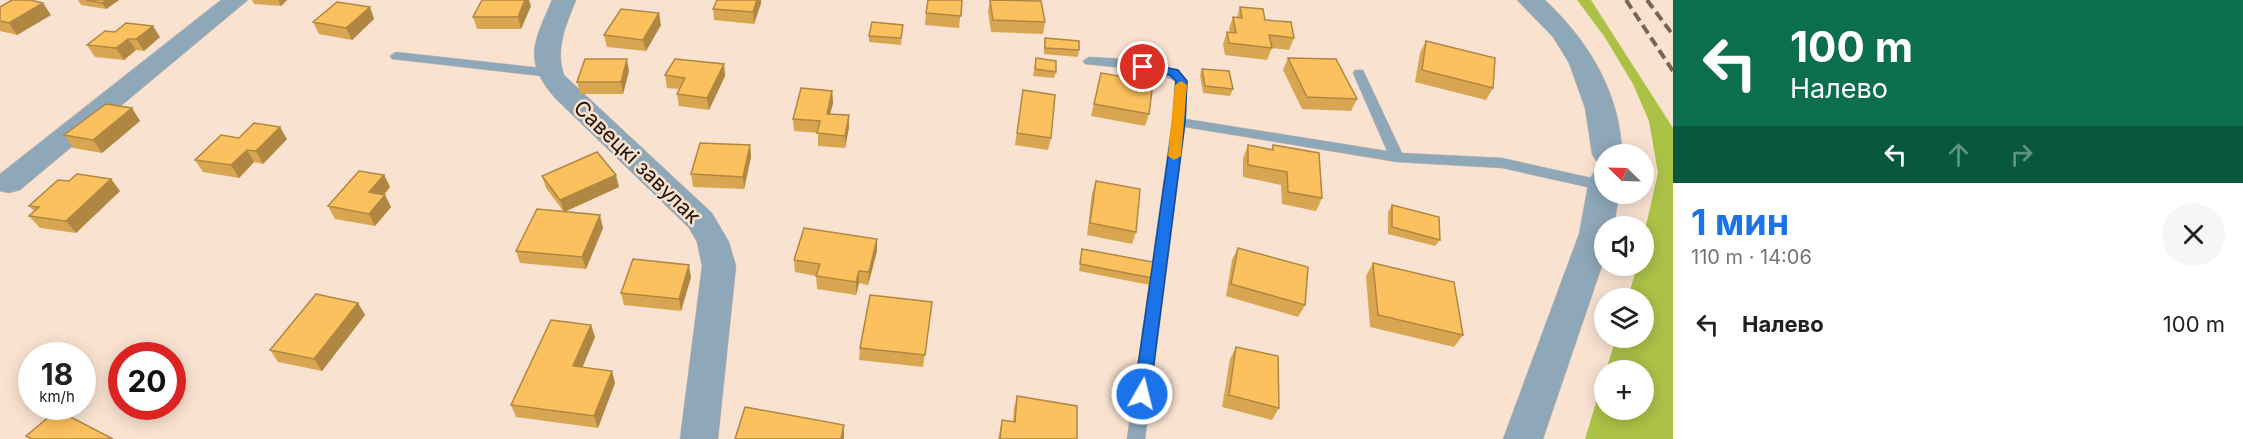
<!DOCTYPE html>
<html lang="ru">
<head>
<meta charset="utf-8">
<style>
	:root { --surface:#fff; --page:#f6f6f6; --text:#202124; --muted:#757577; --accent:#1a73e8 }
	body { margin:0; font-family:Inter,sans-serif; background:var(--page); color:var(--text); height:100vh; display:flex; flex-direction:column; font-size:22px; white-space:nowrap }
	* { box-sizing:border-box; margin:0 }
	p { font-size:20px; color:var(--muted) }
	.icon { flex:none; width:33px; height:33px; fill:none; stroke:currentColor; stroke-width:2; stroke-linecap:round; stroke-linejoin:round }
	.map { position:relative; flex:1; overflow:hidden }
	.sheet { display:flex; flex-direction:column; background:var(--surface); width:570px }
	.sheet>* { flex:none }
	.top-card { background:#0b6e4f; color:#fff; overflow:hidden }
	.needle { width:39px; rotate:293deg }
	.controls { position:absolute; left:1594px; top:144px; display:grid; gap:12px }
	.controls a { display:grid; place-items:center; width:60px; height:60px; border-radius:50%; background:var(--surface); box-shadow:0 3px 15px #0003; font-size:30px }
	.speed { position:absolute; left:18px; top:342px; display:flex; gap:12px; font-size:30px; font-weight:700; text-align:center }
	.speed>* { display:grid; place-content:center; width:78px; height:78px; border-radius:50%; background:var(--surface); box-shadow:0 3px 15px #0003; line-height:1 }
	.speed small { font-size:15px; font-weight:400 }
	.speed .limit { border:9px solid #d22; background:#fff; color:#111 }
	.pin { position:absolute; display:grid; place-items:center; width:51px; height:51px; color:#fff; margin:-26px; border:3px solid #fff; border-radius:50%; box-shadow:0 2px 6px #0007 }
	.me { position:absolute; width:66px; margin:-33px; rotate:8deg; stroke-linejoin:round; filter:drop-shadow(0 0 4px #0008) }
	.turn { display:flex; align-items:center; gap:21px; height:126px; padding:0 18px; font-size:27px }
	.turn .icon { width:78px; height:78px; stroke-width:2.5 }
	.turn b { display:block; font-size:42px; line-height:51px }
	.lanes { display:flex; align-items:center; height:57px; padding:0 18px; background:#0003; justify-content:center; gap:30px; direction:ltr }
	.lanes .off { opacity:.35 }
	.round { display:grid; place-items:center; flex:none; width:63px; height:63px; border-radius:32px; background:var(--page) }
	.summary { display:flex; align-items:center; justify-content:space-between; height:102px; padding:0 18px }
	h1 { font-size:36px; font-weight:700; line-height:45px; color:var(--accent) }
	ul { padding:0; list-style:none }
	li { display:flex; align-items:center; gap:18px; height:78px; padding:0 18px }
	li div { flex:1 }
	li b { display:block; font-size:22px }
	li em { font-style:normal }
	main { display:flex; flex:1; min-height:0 }
	.map>svg:first-child { display:block }
	.green { fill:#acc247 }
	.lines { fill:none; stroke-linecap:round; stroke-linejoin:round }
	.service-casing { stroke:#d3bcab; stroke-width:1 }
	.minor-casing { stroke:#d3bcab; stroke-width:1 }
	.tertiary-casing { stroke:#d3bcab; stroke-width:1 }
	.service { fill:#8ea8ba; fill-rule:evenodd }
	.minor { fill:#8ea8ba; fill-rule:evenodd }
	.tertiary { fill:#8ea8ba; fill-rule:evenodd }
	.rail { stroke:#7a6555; stroke-width:4; stroke-dasharray:10 5; stroke-linecap:butt }
	.wall { fill:#d8a651 }
	.shaded-wall { fill:#b08742 }
	.building { fill:#fbc15e; stroke:#b08742; stroke-width:1.5 }
	.route { fill:#1a73e8; stroke:#114b97; stroke-width:1.5 }
	.slow { fill:#f59e0b }
	.labels { text-anchor:middle; stroke-width:5; stroke-linejoin:round; paint-order:stroke }
	.street-label { font-size:21px; fill:#251102; stroke:#f9e2d0 }
</style>
</head>
<body>
<main>
<div class="map">
<svg width="1673" height="439" viewBox="0 0 1673 439">
	<rect width="100%" height="100%" fill="#f9e2d0"/>
	<path class="green" d="M1577,0H1591L1673,128V439H1585L1605,373V410H1644V370H1606L1616,338H1644V298H1628L1637,266H1644V234L1658,173L1649,121L1633,84L1604,36Z"/>
	<g class="lines">
		<g class="service-casing">
			<path id="service" d="M396,52L550,69L556,73L550,77L392,59L390,56Z
				M1089,57C1116,59 1170,58 1187,80L1186,119L1387,151L1353,73L1355,70H1363L1402,153L1502,158L1605,181V191L1502,168L1397,162L1185,127L1145,439H1127L1172,122L1175,81L1153,71L1085,64L1083,61Z"/>
		</g>
		<g class="minor-casing">
			<path id="minor" d="M221,0H248L20,190L9,193L0,191V174Z
				M552,0H576C566,25 555,49 564,75L712,213L729,242L736,266L718,439H680L702,266L697,242L689,228L555,98C522,60 534,42 552,0Z"/>
		</g>
		<g class="tertiary-casing">
			<path id="tertiary" d="M1517,0H1545C1588,40 1621,94 1622,154H1605V164L1596,161L1592,154L1585,108L1569,63L1553,37Z
				M1605,169V194H1619L1614,226H1605V257L1543,439H1503L1579,234L1589,180L1594,172Z"/>
		</g>
		<use href="#service" class="service"/>
		<use href="#minor" class="minor"/>
		<use href="#tertiary" class="tertiary"/>
		<path class="rail" d="M1626,0L1673,71
			M1647,0L1673,35"/>
	</g>
	<path class="wall" d="M78,0H119L106,9L81,5Z
		M252,0H287L281,6L254,4Z
		M717,0H761V3L754,24L714,20L713,9Z
		M962,0L959,28L925,25L926,13Z
		M990,0L1045,22L1043,34L991,32L988,11Z
		M531,6L521,29H477L473,17Z
		M0,7L51,15L17,35L0,31Z
		M370,7L374,19L352,40L319,34L313,22Z
		M1240,7L1265,20L1294,38L1289,50L1272,48L1267,60L1225,55L1223,44L1227,32H1230L1229,29L1233,17H1237Z
		M661,25L646,51L607,47L604,35Z
		M903,25L901,45L869,42V36Z
		M105,31L160,37L144,51L136,50L124,60L95,57L87,45Z
		M1045,38L1079,50L1078,57L1044,54V45Z
		M1426,41L1493,88L1486,100L1415,82L1420,53Z
		M1036,58L1056,72L1054,78L1033,76Z
		M1288,58L1357,99L1351,111L1302,109L1283,70Z
		M724,64L725,76L709,110L679,106L677,94L679,89L667,88L665,75Z
		M1202,69L1233,89L1230,96L1203,93L1200,75Z
		M629,71L623,94H580L577,82Z
		M1101,73L1149,114L1145,126L1091,116Z
		M1023,90L1051,138L1048,150L1015,145Z
		M832,91L833,103L830,114L849,127L845,148L818,146V133L794,131L793,119Z
		M132,108L140,121L102,153L73,148L64,135Z
		M239,138L287,139L263,164L254,162L239,178L203,172L195,160Z
		M750,145L751,157L744,189L693,187L691,174Z
		M1248,145L1271,150L1273,145L1322,198L1316,211L1282,204L1281,185L1243,177V158Z
		M384,175L390,187L384,195H385L391,207L375,226L335,219L328,206Z
		M542,176L619,187L564,212L603,228L586,269L520,263L516,251L564,212L546,188Z
		M111,179L120,191L76,233L40,228L29,216L34,211L29,206L69,181Z
		M1096,181L1136,232L1132,244L1087,235L1092,193Z
		M1392,205L1440,240L1435,246L1388,234V212Z
		M877,239V251L868,285L859,283L856,295L817,289L816,276L795,272L794,260Z
		M1238,248L1305,305L1298,317L1226,296L1232,260Z
		M1082,249L1152,278L1150,285L1079,271Z
		M1373,263L1463,335L1454,347L1370,327L1366,276Z
		M691,277L681,311L624,305L621,293Z
		M932,302L923,367L859,360L860,348Z
		M358,303L365,315L322,371L278,362L270,350Z
		M591,325L595,337L582,367L615,383L598,428L516,417L511,405Z
		M1236,347L1279,408L1272,420L1222,407L1230,359Z
		M1017,396L1077,439H998L1002,420L1013,422L1014,408Z"/>
	<path class="shaded-wall" d="M106,0H119L106,9L102,3Z
		M278,0H287L281,6Z
		M525,0H529L531,6L521,29L518,17Z
		M757,0H761V3L754,24L753,12Z
		M43,3L51,15L17,35L9,23Z
		M370,7L374,19L352,40L346,28Z
		M659,13L661,25L646,51L643,40Z
		M153,26L160,37L144,51L136,39Z
		M128,39L136,50L124,60L116,48Z
		M627,59L629,71L623,94L621,82Z
		M724,64L725,76L709,110L707,98Z
		M832,91L833,103L827,126V114Z
		M132,108L140,121L102,153L93,140Z
		M849,115V127L845,148V136Z
		M280,127L287,139L263,164L256,151Z
		M750,145L751,157L744,189L743,177Z
		M247,150L254,162L239,178L231,165Z
		M384,175L390,187L375,205L369,192Z
		M616,175L619,187L564,212L560,200Z
		M111,179L120,191L76,233L66,221Z
		M385,195L391,207L375,226L369,214Z
		M600,215L603,228L586,269L582,257Z
		M877,239V251L868,285L869,272Z
		M689,265L691,277L681,311L679,299Z
		M859,271V283L856,295V282Z
		M358,303L365,315L322,371L314,359Z
		M591,325L595,337L578,378L573,366Z
		M612,371L615,383L598,428L594,416Z
		M844,425V439H841Z"/>
	<path class="building" d="M12,0H30L43,3L9,23L0,21V7Z
		M86,0H106L102,3Z
		M482,0H525L518,17H473Z
		M717,0H757L753,12L713,9Z
		M928,0H962L961,16L926,13Z
		M990,0L1041,1L1045,22L993,20Z
		M337,2L370,7L346,28L313,22Z
		M1240,7L1263,9L1265,20L1291,22L1294,38L1269,35L1272,48L1229,43L1227,32L1236,33L1233,17L1242,18Z
		M621,9L659,13L643,40L604,35Z
		M872,22L903,25L901,38L869,36Z
		M126,23L153,26L136,39H128L116,48L87,45L105,31L115,32Z
		M1045,38L1079,41V50L1045,48Z
		M1426,41L1495,58L1493,88L1422,70Z
		M1036,58L1056,61V72L1035,69Z
		M1288,58L1336,59L1357,99L1307,97Z
		M585,59H627L621,82H577Z
		M675,59L724,64L707,98L677,94L685,78L665,75Z
		M1202,69L1229,71L1233,89L1205,86Z
		M1101,73L1153,82L1149,114L1094,104Z
		M801,88L832,91L827,114L849,115L845,136L817,133L820,121L793,119Z
		M1023,90L1055,95L1051,138L1017,133Z
		M106,104L132,108L93,140L64,135Z
		M254,123L280,127L256,151L247,150L231,165L195,160L221,135L239,138Z
		M700,143L750,145L743,177L691,174Z
		M1248,145L1273,150V145L1319,153L1322,198L1288,192L1287,172L1248,165Z
		M597,152L616,175L560,200L542,176Z
		M359,171L384,175L369,192L385,195L369,214L328,206Z
		M77,174L111,179L66,221L29,216L39,207L29,206L58,180L69,181Z
		M1096,181L1140,189L1136,232L1090,223Z
		M1392,205L1439,217L1440,240L1392,227Z
		M537,209L600,215L582,257L516,251Z
		M804,228L877,239L869,272L859,271L856,282L816,276L820,264L794,260Z
		M1238,248L1308,267L1305,305L1231,284Z
		M1082,249L1153,262L1152,278L1080,264Z
		M633,259L689,265L679,299L621,293Z
		M1373,263L1454,282L1463,335L1378,315Z
		M316,294L358,303L314,359L270,350Z
		M870,295L932,302L925,355L860,348Z
		M551,320L591,325L573,366L612,371L594,416L511,405Z
		M1236,347L1278,356L1279,408L1229,395Z
		M1017,396L1077,406V439H1000L1002,420L1015,422Z
		M745,407L844,425L841,439H735Z
		M57,410L113,439H32L26,436Z"/>
	<path class="route" d="M1143,63L1178,70L1187,81L1185,122L1150,394L1148,399L1142,401L1136,399L1134,394L1173,122L1176,81L1170,75L1139,69V64Z"/>
	<path class="slow" d="M1181,81L1187,85L1181,156L1174,160L1168,156L1175,85Z"/>
	<g class="labels">
		<g class="street-label">
			<text transform="translate(637 162) rotate(44)" y="7">Савецкі завулак</text>
		</g>
	</g>
</svg>
<div class="controls">
<a><svg class="needle" viewBox="-14 -14 28 28"><path d="M0-13l5 13h-10z" fill="#e53935"/><path d="M0 13l5-13h-10z" fill="#757577"/></svg></a>
<a><svg class="icon" aria-label="sound" viewBox="0 0 24 24"><path d="M4 9h4l5-4v14l-5-4H4zM17 9q2 3 0 6"/></svg></a>
<a><svg class="icon" aria-label="layers" viewBox="0 0 24 24"><path d="M12 4l9 5-9 5-9-5zM3 14l9 5 9-5"/></svg></a>
<a>+</a>
</div>
<div class="speed"><div>18<small>km/h</small></div><div class="limit">20</div></div>
<div class="pin" style="left:1143px;top:67px;background:#d93025"><svg class="icon" aria-label="arrive" viewBox="0 0 24 24"><path d="M6 21V4h12l-3 4 3 4H6"/></svg></div>
<svg class="me" style="left:1142px;top:394px" viewBox="-20 -20 40 40"><circle r="17" fill="#1a73e8" stroke="#fff" stroke-width="3"/><path d="M0-11L8 9 0 5-8 9z" fill="#fff"/></svg>
</div>
<section class="sheet">
<div class="top-card">
<div class="turn"><svg class="icon" aria-label="left" viewBox="0 0 24 24"><path d="M17 20v-9H6M10 6l-5 5 5 5"/></svg><div><b>100 m</b>Налево</div></div>
<div class="lanes"><svg class="icon" aria-label="left" viewBox="0 0 24 24"><path d="M17 20v-9H6M10 6l-5 5 5 5"/></svg><svg class="icon off" aria-label="ahead" viewBox="0 0 24 24"><path d="M12 20V5M6 11l6-6 6 6"/></svg><svg class="icon off" aria-label="right" viewBox="0 0 24 24"><path d="M7 20v-9h11M14 6l5 5-5 5"/></svg></div>
</div>
<div class="summary"><div><h1>1 мин</h1><p>110 m · 14:06</p></div><a class="round"><svg class="icon" aria-label="close" viewBox="0 0 24 24"><path d="M6 6l12 12M18 6L6 18"/></svg></a></div>
<ul>
<li><svg class="icon" aria-label="left" viewBox="0 0 24 24"><path d="M17 20v-9H6M10 6l-5 5 5 5"/></svg><div><b>Налево</b></div><em>100 m</em></li>
</ul>
</section>
</main>
</body>
</html>
